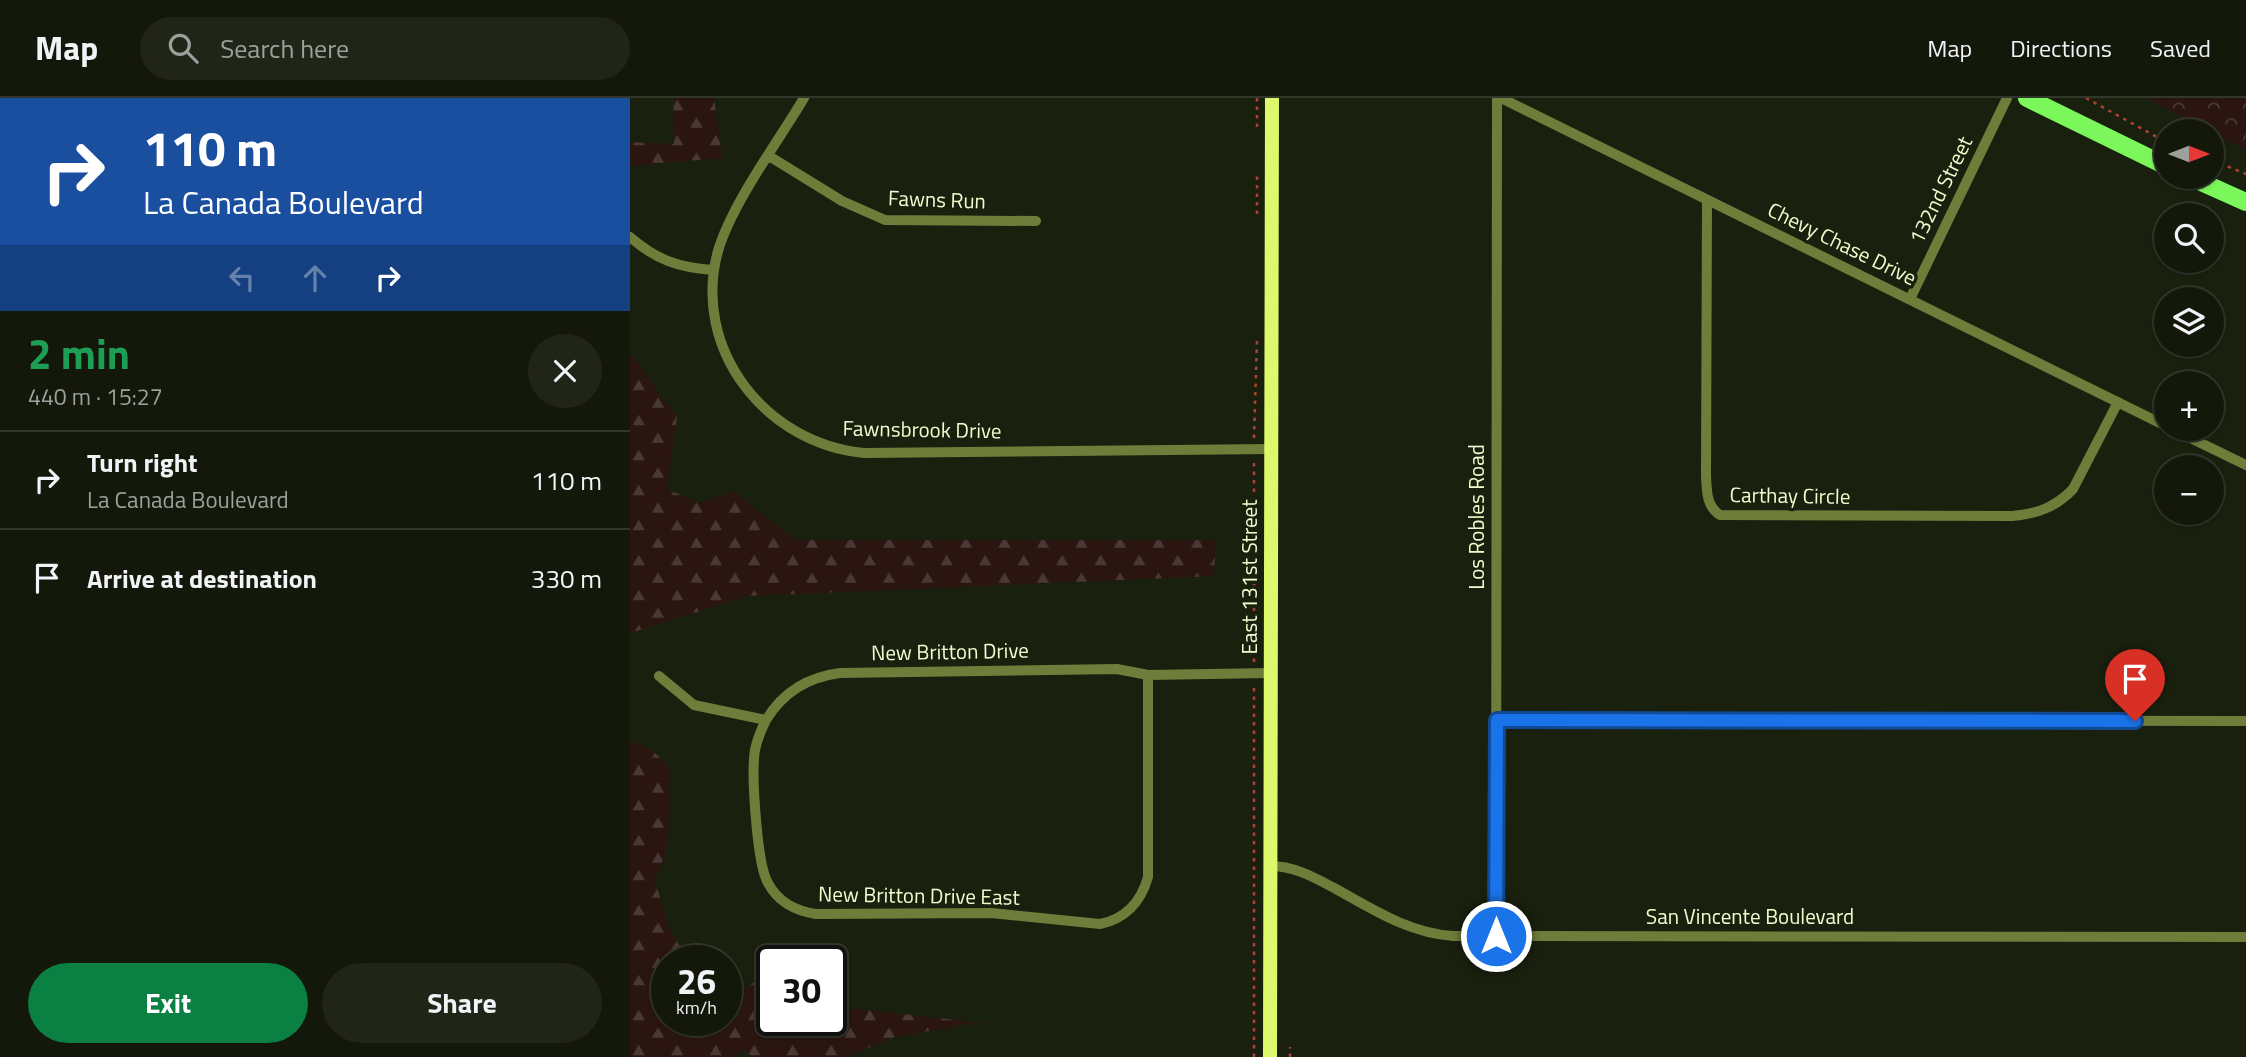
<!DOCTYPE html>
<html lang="en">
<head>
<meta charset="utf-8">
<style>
	:root { --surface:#14180a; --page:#212518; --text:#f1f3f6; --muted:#9da09c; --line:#33372b; --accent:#0b8043 }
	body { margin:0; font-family:"Titillium Web",sans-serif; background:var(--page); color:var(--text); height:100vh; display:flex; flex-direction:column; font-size:26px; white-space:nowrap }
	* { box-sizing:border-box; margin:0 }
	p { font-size:23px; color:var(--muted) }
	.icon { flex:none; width:38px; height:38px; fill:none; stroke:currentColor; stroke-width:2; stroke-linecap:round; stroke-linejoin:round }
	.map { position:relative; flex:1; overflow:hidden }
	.side { display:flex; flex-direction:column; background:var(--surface); width:630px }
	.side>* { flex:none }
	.hud { background:#1a4fa0; color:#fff; overflow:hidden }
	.needle { width:46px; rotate:90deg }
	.tools { position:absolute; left:1524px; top:21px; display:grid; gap:14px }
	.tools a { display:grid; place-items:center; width:70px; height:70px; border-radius:50%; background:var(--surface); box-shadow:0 2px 5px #0004,0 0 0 2px var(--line); font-size:35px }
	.speed { position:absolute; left:21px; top:847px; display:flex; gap:14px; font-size:35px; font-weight:700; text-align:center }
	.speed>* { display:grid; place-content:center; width:91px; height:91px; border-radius:50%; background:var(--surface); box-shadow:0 2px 5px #0004,0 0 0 2px var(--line); line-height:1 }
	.speed small { font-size:18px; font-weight:400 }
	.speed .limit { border:4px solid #111; border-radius:10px; background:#fff; color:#111 }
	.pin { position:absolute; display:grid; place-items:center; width:60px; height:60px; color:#fff; margin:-72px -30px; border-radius:50% 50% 50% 0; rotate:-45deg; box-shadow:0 0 7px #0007 }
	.pin .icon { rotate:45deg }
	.me { position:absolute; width:77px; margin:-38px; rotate:0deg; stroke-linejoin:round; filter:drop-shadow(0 0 5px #0008) }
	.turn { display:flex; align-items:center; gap:24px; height:147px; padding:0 28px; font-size:32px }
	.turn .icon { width:91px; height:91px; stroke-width:2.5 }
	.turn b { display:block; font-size:49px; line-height:60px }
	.lanes { display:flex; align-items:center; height:66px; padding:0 28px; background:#0003; justify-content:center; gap:35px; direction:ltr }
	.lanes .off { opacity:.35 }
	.round { display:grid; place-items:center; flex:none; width:74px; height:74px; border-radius:37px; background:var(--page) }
	.headline { display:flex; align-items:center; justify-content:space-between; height:119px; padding:0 28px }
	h1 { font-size:42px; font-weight:700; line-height:52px; color:#1e9e55 }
	.primary-button { display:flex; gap:14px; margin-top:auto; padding:14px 28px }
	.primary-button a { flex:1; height:80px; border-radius:42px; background:var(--accent); color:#fff; font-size:28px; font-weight:700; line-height:80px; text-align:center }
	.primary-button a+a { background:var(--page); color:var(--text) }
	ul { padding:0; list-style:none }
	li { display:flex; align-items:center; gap:21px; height:98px; padding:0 28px; border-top:2px solid var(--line) }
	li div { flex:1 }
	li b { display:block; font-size:26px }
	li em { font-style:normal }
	header { display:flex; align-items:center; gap:42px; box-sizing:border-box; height:98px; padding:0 35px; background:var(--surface); border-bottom:2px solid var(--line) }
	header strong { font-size:33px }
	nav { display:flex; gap:38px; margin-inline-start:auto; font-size:24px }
	.search { width:490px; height:63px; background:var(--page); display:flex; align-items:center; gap:18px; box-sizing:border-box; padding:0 24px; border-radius:38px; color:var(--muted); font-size:26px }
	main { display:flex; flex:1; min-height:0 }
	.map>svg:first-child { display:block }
	.forest { fill:url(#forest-firs) }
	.park { fill:url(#park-crowns) }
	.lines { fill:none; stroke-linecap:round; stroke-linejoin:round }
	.path { stroke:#ac4234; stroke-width:2.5; stroke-dasharray:3.5 5; stroke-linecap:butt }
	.street { stroke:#6f7d3b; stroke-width:10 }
	.secondary { stroke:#dcf86b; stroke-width:14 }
	.primary { stroke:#7bf75c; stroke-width:18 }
	.route-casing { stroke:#114b97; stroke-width:18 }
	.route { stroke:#1a73e8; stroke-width:12 }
	.labels { text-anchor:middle; stroke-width:7; stroke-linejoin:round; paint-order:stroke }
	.street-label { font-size:21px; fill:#f0fdcf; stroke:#1a200e }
</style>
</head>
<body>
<header>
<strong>Map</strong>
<div class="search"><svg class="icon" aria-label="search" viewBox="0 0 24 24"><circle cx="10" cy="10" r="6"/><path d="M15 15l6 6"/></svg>Search here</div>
<nav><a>Map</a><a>Directions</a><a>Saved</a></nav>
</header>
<main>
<section class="side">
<div class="hud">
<div class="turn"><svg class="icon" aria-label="right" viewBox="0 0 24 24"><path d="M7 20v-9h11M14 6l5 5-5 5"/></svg><div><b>110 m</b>La Canada Boulevard</div></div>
<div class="lanes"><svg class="icon off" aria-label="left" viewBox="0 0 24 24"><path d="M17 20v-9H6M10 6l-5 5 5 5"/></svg><svg class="icon off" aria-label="ahead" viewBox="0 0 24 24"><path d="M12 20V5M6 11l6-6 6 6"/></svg><svg class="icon" aria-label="right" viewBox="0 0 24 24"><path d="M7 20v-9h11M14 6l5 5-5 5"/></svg></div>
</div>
<div class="headline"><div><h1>2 min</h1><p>440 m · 15:27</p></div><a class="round"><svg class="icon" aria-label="close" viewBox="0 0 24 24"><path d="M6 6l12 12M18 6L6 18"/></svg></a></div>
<ul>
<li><svg class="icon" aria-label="right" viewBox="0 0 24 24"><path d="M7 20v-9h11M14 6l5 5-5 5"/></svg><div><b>Turn right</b><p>La Canada Boulevard</p></div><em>110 m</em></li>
<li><svg class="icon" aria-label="arrive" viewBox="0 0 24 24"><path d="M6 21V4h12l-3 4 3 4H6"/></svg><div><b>Arrive at destination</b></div><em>330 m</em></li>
</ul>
<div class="primary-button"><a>Exit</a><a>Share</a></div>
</section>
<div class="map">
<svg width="1616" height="959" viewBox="0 0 1616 959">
	<defs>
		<pattern id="forest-firs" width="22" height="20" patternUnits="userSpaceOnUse" patternTransform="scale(1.75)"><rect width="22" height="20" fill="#2a1511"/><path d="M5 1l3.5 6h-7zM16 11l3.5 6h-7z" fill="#493833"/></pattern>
		<pattern id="park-crowns" width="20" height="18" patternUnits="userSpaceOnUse" patternTransform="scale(1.75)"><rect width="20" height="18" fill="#2a1511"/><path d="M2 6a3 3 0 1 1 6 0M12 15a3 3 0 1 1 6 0" fill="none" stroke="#493833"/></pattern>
	</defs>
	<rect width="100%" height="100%" fill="#1a200e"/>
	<path class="forest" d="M43,0H84L92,60L0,68V44L44,46Z
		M0,255L47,319L37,391L69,405L104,393L164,442H586L584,478L118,498L0,535Z
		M0,644C15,647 33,657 39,673C41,679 40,689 40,695C40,726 39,754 25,782L39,831L59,863H37V922H96V895L103,900L138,874L142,922H201V908L406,931L346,925L264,939L217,959H123L114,953L103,959H0Z"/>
	<path class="park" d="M1516,0H1616V52Z"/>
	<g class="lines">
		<path class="path" d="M627,0V29
			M1456,0L1536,44
			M1582,62L1616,76
			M627,116V77
			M624,340L627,242
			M624,564V360
			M624,959V588
			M660,959V949"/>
		<path class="street" d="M174,0C148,44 102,105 88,153C61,251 136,346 234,355L642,351
			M871,0L1536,328
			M139,58L212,103L255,122L406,123
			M1077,102L1076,378C1077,393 1076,408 1090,417L1382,418C1407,416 1426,409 1443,391L1488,304
			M0,139C26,162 50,170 84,172
			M1280,201L1377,0
			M1542,331L1616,367
			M29,578L64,607L136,622C153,594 178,579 210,575L487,571L518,577L640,575
			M136,622C131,632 127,642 125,652C121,675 127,767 138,785C148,804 166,813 186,816L361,815L470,826C495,821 511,804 518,779V577
			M867,622L1616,623
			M640,768C665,768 685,780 706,791C744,812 779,835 823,838L1616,839
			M866,838L867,0"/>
		<path class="secondary" d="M640,959L642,0"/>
		<path class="primary" d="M1397,0L1536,68
			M1560,79L1616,104"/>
	</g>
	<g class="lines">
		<g class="route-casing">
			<path id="route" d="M866,838L867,622L1505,623"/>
		</g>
		<use href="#route" class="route"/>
	</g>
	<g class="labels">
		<g class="street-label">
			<text transform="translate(1311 92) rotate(-64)" y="7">132nd Street</text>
			<text transform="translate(307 102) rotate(2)" y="7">Fawns Run</text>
			<text transform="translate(1212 146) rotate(26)" y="7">Chevy Chase Drive</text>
			<text transform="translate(292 332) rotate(1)" y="7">Fawnsbrook Drive</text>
			<text transform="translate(1160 398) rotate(1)" y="7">Carthay Circle</text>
			<text transform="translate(847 419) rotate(-90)" y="7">Los Robles Road</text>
			<text transform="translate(620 479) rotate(-90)" y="7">East 131st Street</text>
			<text transform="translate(320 554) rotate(-1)" y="7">New Britton Drive</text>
			<text transform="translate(289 798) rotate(1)" y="7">New Britton Drive East</text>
			<text x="1120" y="826">San Vincente Boulevard</text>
		</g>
	</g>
</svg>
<div class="tools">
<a><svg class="needle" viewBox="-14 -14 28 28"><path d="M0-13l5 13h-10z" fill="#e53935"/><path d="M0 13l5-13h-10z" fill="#9da09c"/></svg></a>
<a><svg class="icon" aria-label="search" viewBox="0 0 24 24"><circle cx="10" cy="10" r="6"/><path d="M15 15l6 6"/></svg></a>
<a><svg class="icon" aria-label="layers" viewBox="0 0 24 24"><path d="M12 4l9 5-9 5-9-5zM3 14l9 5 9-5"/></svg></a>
<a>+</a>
<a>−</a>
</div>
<div class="speed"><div>26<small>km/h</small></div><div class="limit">30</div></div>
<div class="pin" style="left:1505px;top:623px;background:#d93025"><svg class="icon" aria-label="arrive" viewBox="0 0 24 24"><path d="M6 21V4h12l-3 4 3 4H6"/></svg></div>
<svg class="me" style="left:866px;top:838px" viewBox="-20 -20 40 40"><circle r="17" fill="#1a73e8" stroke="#fff" stroke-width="3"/><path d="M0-11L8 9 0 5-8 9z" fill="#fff"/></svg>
</div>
</main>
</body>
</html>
